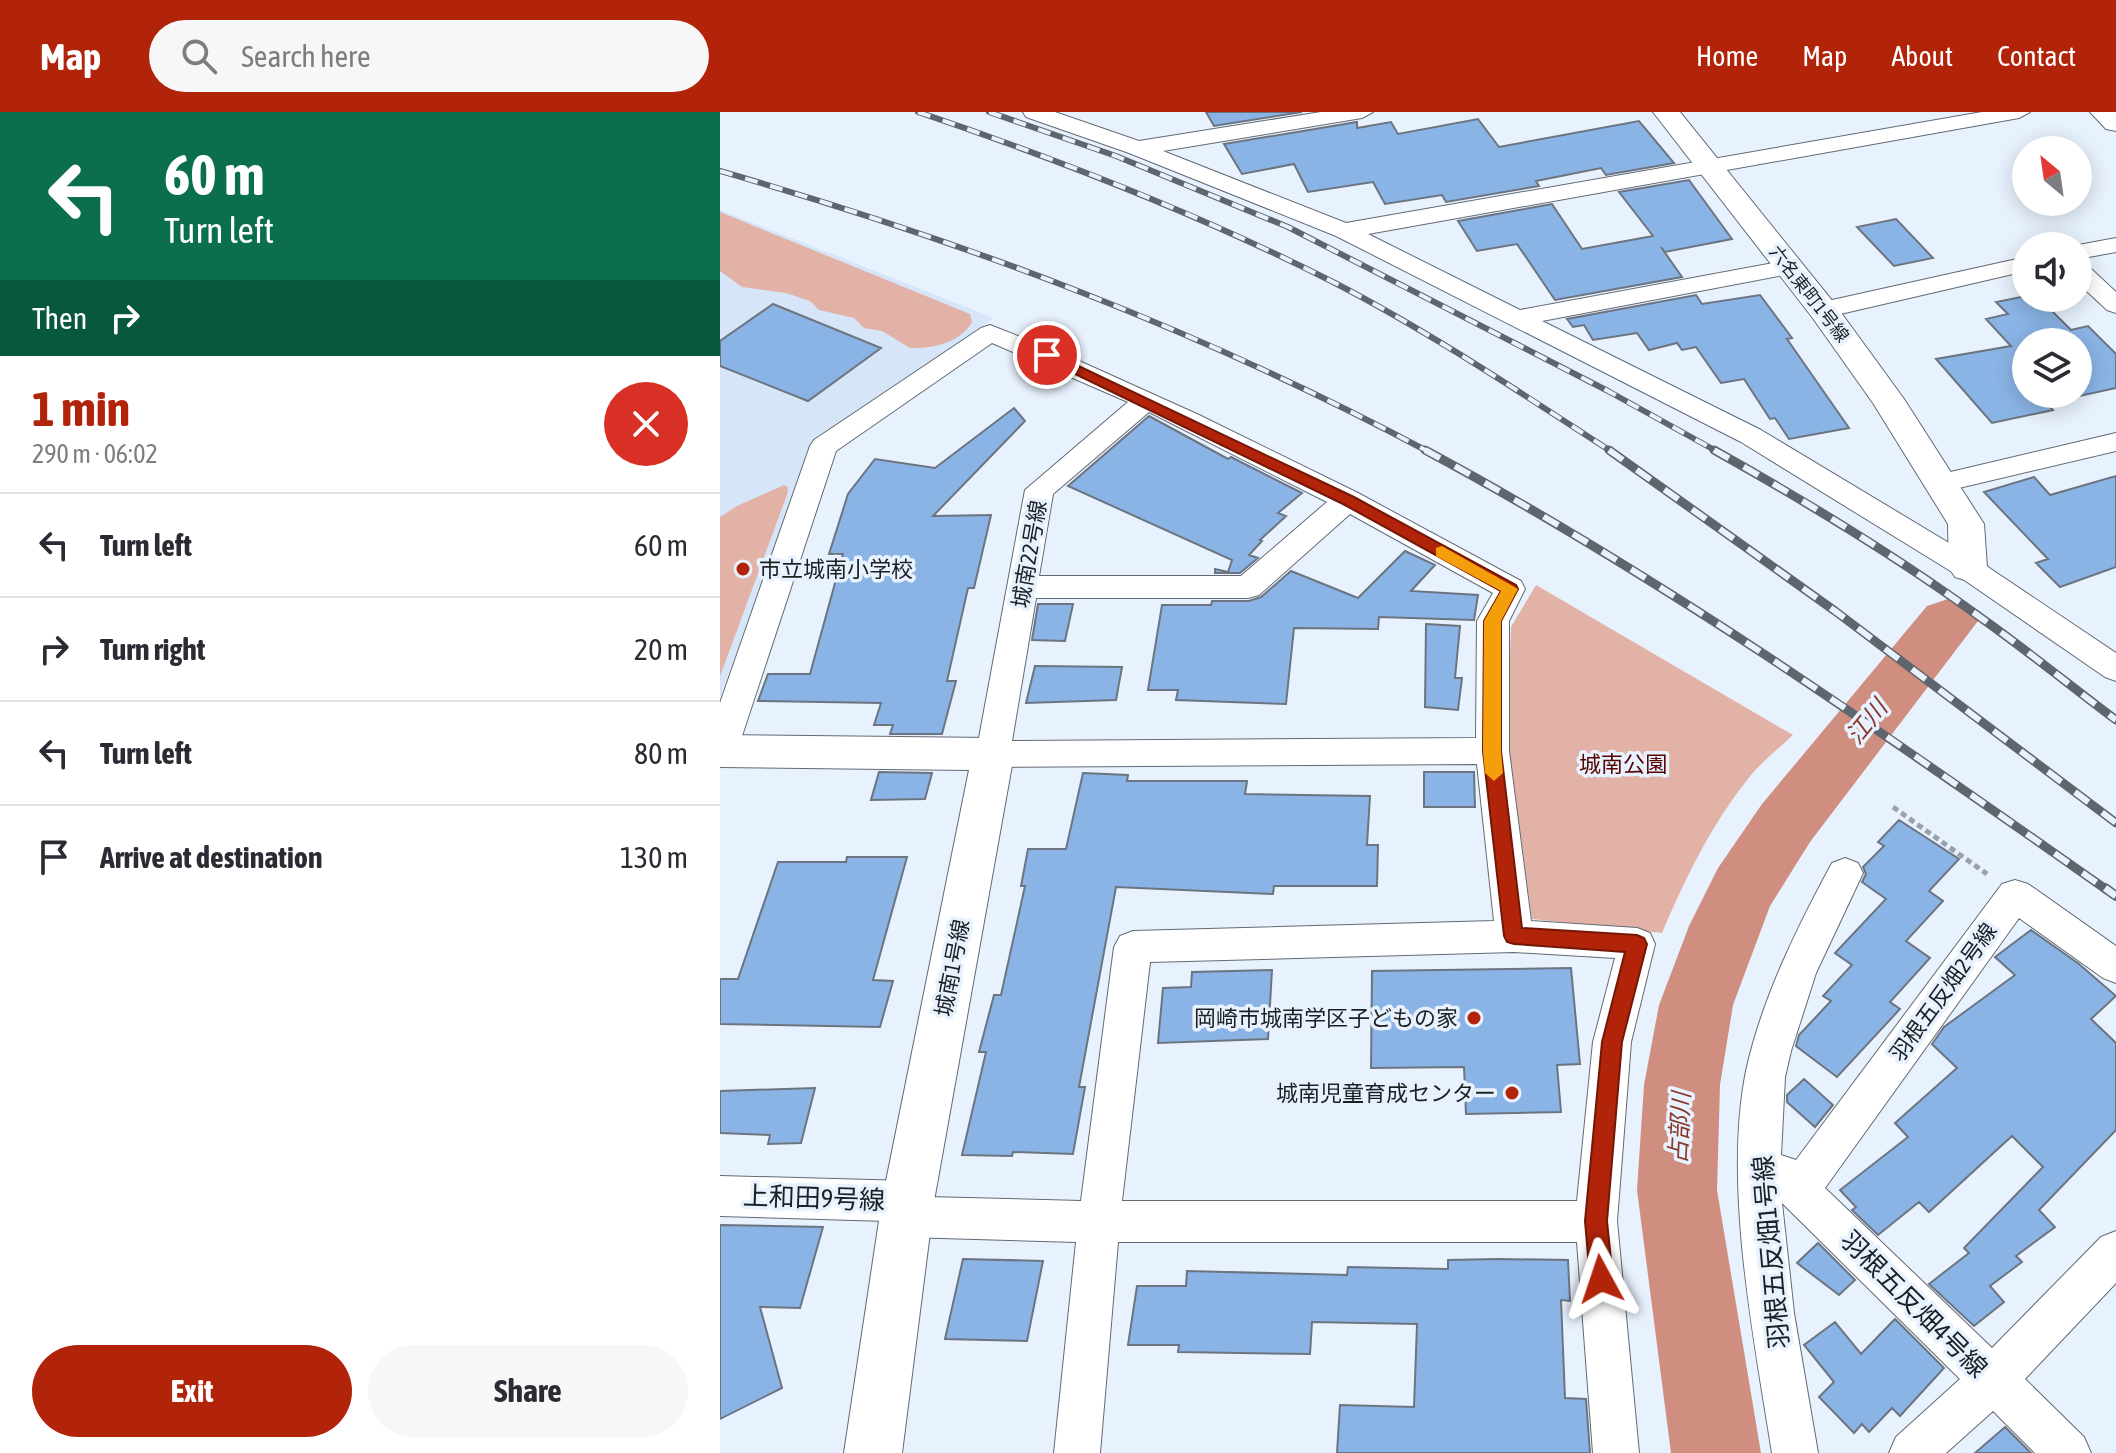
<!DOCTYPE html>
<html lang="en">
<head>
<meta charset="utf-8">
<style>
	:root { --surface:#fff; --page:#f7f7f7; --text:#2b2b33; --muted:#7c7c81; --line:#e1e1e2; --accent:#b1240a }
	body { margin:0; font-family:"Asap Condensed","Noto Sans JP",sans-serif; background:var(--page); color:var(--text); height:100vh; display:flex; flex-direction:column; font-size:30px; white-space:nowrap }
	* { box-sizing:border-box; margin:0 }
	p { font-size:26px; color:var(--muted) }
	.icon { flex:none; width:44px; height:44px; fill:none; stroke:currentColor; stroke-width:2; stroke-linecap:round; stroke-linejoin:round }
	.map { position:relative; flex:1; overflow:hidden }
	.sheet { display:flex; flex-direction:column; background:var(--surface); width:720px }
	.sheet>* { flex:none }
	.guide { background:#0b6e4f; color:#fff; overflow:hidden }
	.needle { width:52px; rotate:331deg }
	.tools { position:absolute; left:1292px; top:24px; display:grid; gap:16px }
	.tools a { display:grid; place-items:center; width:80px; height:80px; border-radius:50%; background:var(--surface); box-shadow:0 4px 20px #0003; font-size:40px }
	.pin { position:absolute; display:grid; place-items:center; width:68px; height:68px; color:#fff; margin:-34px; border:4px solid #fff; border-radius:50%; box-shadow:0 2px 8px #0007 }
	.me { position:absolute; width:88px; margin:-44px; rotate:355deg; stroke-linejoin:round; filter:drop-shadow(0 0 6px #0008) }
	.turn { display:flex; align-items:center; gap:28px; height:168px; padding:0 32px; font-size:36px }
	.turn .icon { width:104px; height:104px; stroke-width:2.5 }
	.turn b { display:block; font-size:56px; line-height:68px }
	.then { display:flex; align-items:center; height:76px; padding:0 32px; background:#0003; gap:16px; font-size:30px }
	.round { display:grid; place-items:center; flex:none; width:84px; height:84px; border-radius:42px; background:var(--page) }
	.headline { display:flex; align-items:center; justify-content:space-between; height:136px; padding:0 32px }
	h1 { font-size:48px; font-weight:700; line-height:60px; color:var(--accent) }
	.action { display:flex; gap:16px; margin-top:auto; padding:16px 32px }
	.action a { flex:1; height:92px; border-radius:48px; background:var(--accent); color:#fff; font-size:32px; font-weight:700; line-height:92px; text-align:center }
	.action a+a { background:var(--page); color:var(--text) }
	ul { padding:0; list-style:none }
	li { display:flex; align-items:center; gap:24px; height:104px; padding:0 32px; border-top:2px solid var(--line) }
	li div { flex:1 }
	li b { display:block; font-size:30px }
	li em { font-style:normal }
	header { display:flex; align-items:center; gap:48px; box-sizing:border-box; height:112px; padding:0 40px; background:var(--accent); color:#fff }
	header strong { font-size:38px }
	nav { display:flex; gap:44px; margin-inline-start:auto; font-size:28px }
	.search { width:560px; height:72px; background:var(--page); display:flex; align-items:center; gap:20px; box-sizing:border-box; padding:0 28px; border-radius:44px; color:var(--muted); font-size:30px }
	main { display:flex; flex:1; min-height:0 }
	.map>svg:first-child { display:block }
	.built { fill:#d6e5f7 }
	.green { fill:#e2b2a7 }
	.lines { fill:none; stroke-linecap:round; stroke-linejoin:round }
	.river { fill:#d08e80; fill-rule:evenodd }
	.building { fill:#8bb4e6; stroke:#6c747f; stroke-width:2; fill-rule:evenodd }
	.minor-casing { stroke:#616a74; stroke-width:2 }
	.tertiary-casing { stroke:#616a74; stroke-width:2 }
	.path { stroke:#99a1aa; stroke-width:5; stroke-dasharray:6 4; stroke-linecap:butt }
	.minor { fill:#fff; fill-rule:evenodd }
	.tertiary { fill:#fff; fill-rule:evenodd }
	.rail-far2-casing { stroke:#5f656c; stroke-width:6 }
	.rail-far1-casing { stroke:#5f656c; stroke-width:9 }
	.rail-casing { stroke:#5f656c; stroke-width:10 }
	.rail-far2 { stroke:#e8f2fe; stroke-width:4; stroke-dasharray:13; stroke-linecap:butt }
	.rail-far1 { stroke:#e8f2fe; stroke-width:6; stroke-dasharray:17; stroke-linecap:butt }
	.rail { stroke:#e8f2fe; stroke-width:7; stroke-dasharray:22; stroke-linecap:butt }
	.route { fill:#b1240a; stroke:#731706; stroke-width:2 }
	.slow { fill:#f59e0b }
	.poi-dot { fill:#b1240a; stroke:#e8f2fe; stroke-width:3 }
	.labels { text-anchor:middle; stroke-width:7; stroke-linejoin:round; paint-order:stroke }
	.far-street-label { font-size:18px; fill:#1c2024; stroke:#e8f2fe }
	.street-label { font-size:22px; fill:#1c2024; stroke:#e8f2fe }
	.poi-label { font-size:22px; fill:#1c2024; stroke:#e8f2fe; text-anchor:end }
	.park-label { font-size:22px; fill:#560400; stroke:#e8f2fe }
	.water-label { font-size:24px; font-style:italic; fill:#883728; stroke:#e8f2fe }
	.near-street-label { font-size:26px; fill:#1c2024; stroke:#e8f2fe }
</style>
</head>
<body>
<header>
<strong>Map</strong>
<div class="search"><svg class="icon" aria-label="search" viewBox="0 0 24 24"><circle cx="10" cy="10" r="6"/><path d="M15 15l6 6"/></svg>Search here</div>
<nav><a>Home</a><a>Map</a><a>About</a><a>Contact</a></nav>
</header>
<main>
<section class="sheet">
<div class="guide">
<div class="turn"><svg class="icon" aria-label="left" viewBox="0 0 24 24"><path d="M17 20v-9H6M10 6l-5 5 5 5"/></svg><div><b>60 m</b>Turn left</div></div>
<div class="then">Then<svg class="icon" aria-label="right" viewBox="0 0 24 24"><path d="M7 20v-9h11M14 6l5 5-5 5"/></svg></div>
</div>
<div class="headline"><div><h1>1 min</h1><p>290 m · 06:02</p></div><a class="round" style="background:#d93025;color:#fff"><svg class="icon" aria-label="close" viewBox="0 0 24 24"><path d="M6 6l12 12M18 6L6 18"/></svg></a></div>
<ul>
<li><svg class="icon" aria-label="left" viewBox="0 0 24 24"><path d="M17 20v-9H6M10 6l-5 5 5 5"/></svg><div><b>Turn left</b></div><em>60 m</em></li>
<li><svg class="icon" aria-label="right" viewBox="0 0 24 24"><path d="M7 20v-9h11M14 6l5 5-5 5"/></svg><div><b>Turn right</b></div><em>20 m</em></li>
<li><svg class="icon" aria-label="left" viewBox="0 0 24 24"><path d="M17 20v-9H6M10 6l-5 5 5 5"/></svg><div><b>Turn left</b></div><em>80 m</em></li>
<li><svg class="icon" aria-label="arrive" viewBox="0 0 24 24"><path d="M6 21V4h12l-3 4 3 4H6"/></svg><div><b>Arrive at destination</b></div><em>130 m</em></li>
</ul>
<div class="action"><a>Exit</a><a>Share</a></div>
</section>
<div class="map">
<svg width="1396" height="1341" viewBox="0 0 1396 1341">
	<rect width="100%" height="100%" fill="#e8f2fe"/>
	<path class="built" d="M0,98L274,206L92,330L0,585Z"/>
	<path class="green" d="M0,100L250,202L252,210C240,231 212,237 190,236L162,219L144,216L134,206L99,198L90,189L66,181L22,175L0,159Z
		M64,373L68,375L67,383L0,564V405L17,394Z
		M816,473L1073,623C1058,637 1040,651 1028,667C991,713 965,767 942,821L812,807L787,626L791,515Z"/>
	<g class="lines">
		<path class="river" d="M1228,487L1249,494L1258,509L1090,730L1050,794L1013,893L1000,973L997,1078L1041,1341H951L917,1078L924,973L939,893L969,814L998,756L1042,692L1207,494Z"/>
	</g>
	<path class="building" d="M486,0H582L494,14Z
		M758,7L779,35L919,9L954,51L886,63L881,56L816,69L819,74L726,90L722,83L665,92L653,70L588,80L574,52L522,62L504,32L637,10V16L671,10L678,22Z
		M969,68L1012,127L945,140L941,135L962,165L835,188L797,132L757,139L738,109L832,92L862,137L933,124L899,80Z
		M1176,107L1213,146L1174,154L1137,115Z
		M976,183L982,192L1040,183L1072,226L1067,227L1129,316L1069,327L1055,306L1050,307L1024,267L1001,271L976,235L962,238L957,231L929,238L917,221L873,228L864,213L853,215L847,207Z
		M1306,184L1319,186L1351,218L1368,214L1396,242V276L1327,291L1333,298L1272,311L1216,247L1291,234L1266,207L1288,202L1276,190ZM1306,230H1358V282H1306Z
		M53,192L161,236L88,289L0,254V229Z
		M294,296L305,309L213,404L271,403L254,476H248L227,569H236L222,622H170L173,613H154L161,591L38,589L48,562H90L123,442H109L128,382L155,347L215,356Z
		M429,304L508,347L511,345L582,381L558,401L566,404L540,428L542,429L529,443L538,446L520,461H495V457L508,460L512,448L348,374Z
		M1396,364V455L1340,475L1316,451L1328,447L1264,380L1314,365L1330,383Z
		M685,439L715,453L691,479L758,483L754,508L659,505L658,517L574,516L566,592L456,588L458,578H428L442,493H491L492,489H529L541,485L571,459L638,486Z
		M318,492H353L345,529L312,528Z
		M706,512L740,514L735,566H742L738,598L705,595Z
		M315,554L402,555L396,588L306,591Z
		M159,660L212,661L205,687L151,688Z
		M704,660H754L755,695H704Z
		M363,661L408,663L407,669H527L525,682L650,684L647,733H658L657,774H554L553,782L396,775L359,975H365L353,1042L293,1040L292,1044L242,1043L266,940H259L274,883H281L305,774H301L308,737H346Z
		M1179,708L1239,747L1209,779L1223,789L1186,829L1210,846L1170,890L1180,897L1117,965L1076,934L1079,923L1111,889L1103,884L1132,853L1115,841L1166,787L1142,770L1146,762L1143,755L1164,734L1158,730Z
		M127,745H187L153,868L173,869L160,915L0,912V867H18L58,750H126Z
		M1311,818L1359,852L1396,884L1371,907L1396,931V1018L1319,1098L1335,1115L1296,1144L1302,1150L1270,1174L1284,1190L1254,1214L1209,1172L1249,1141L1244,1136L1323,1055L1292,1024L1209,1100L1199,1090L1158,1123L1132,1098L1136,1095L1120,1078L1188,1025L1175,1011L1237,956L1212,932L1224,915L1295,863L1275,845Z
		M851,856L860,952L837,953L841,1000L746,1002L744,955L651,956L652,859Z
		M552,858L548,927L438,931L443,876L471,875L472,860Z
		M1084,967L1113,993L1095,1015L1067,990V983Z
		M95,976L81,1031L48,1032L50,1023L0,1021V979Z
		M0,1113L103,1115L80,1196L40,1195L62,1276L0,1307Z
		M1098,1131L1135,1168L1119,1183L1077,1151Z
		M243,1147L323,1149L307,1229L225,1227Z
		M778,1147L848,1148L850,1189L841,1188L845,1286L866,1287L870,1341H617L620,1293L694,1295L697,1212L592,1210L590,1242L458,1240L459,1233H408L417,1174H466L467,1159L627,1163L628,1155L728,1157V1148Z
		M1175,1207L1224,1256L1180,1304L1172,1296L1149,1320L1142,1312L1134,1321L1099,1285L1114,1270L1084,1233L1115,1210L1141,1242Z
		M1285,1315L1311,1341H1255Z"/>
	<g class="lines">
		<g class="minor-casing">
			<path id="minor" d="M303,0H335L419,29L601,0H653L642,6L443,39L626,111L1262,0H1310L1299,6L648,122L800,198L1069,148L1078,150L1081,155L1078,160L1069,162L822,209L1041,318L1259,449L1396,541V569L1385,565L1237,463L1021,330L616,124L409,41L306,5Z
				M1396,126V140L1358,147V134H1353Z
				M1306,145V159L1103,206L1094,203L1090,198L1094,193L1103,190Z
				M1358,151L1367,153L1396,180V201L1387,198L1358,171Z
				M270,213L346,243L479,303L638,381L801,469L805,477L789,509V639L811,809L917,816L930,821L935,832L911,930L897,1109L919,1341H873L857,1130H398L380,1341H334L356,1130L186,1125L171,1119L167,1109L0,1104V1064L188,1069L203,1075L207,1085L361,1089L394,835L400,824L413,819L774,809L757,652L273,655L261,651L256,642L305,378L408,290L272,231L116,339L17,639L12,648L0,652V591L90,334L94,328L261,216ZM429,300L607,390L521,464H319L333,382ZM630,402L773,481L757,509L756,626L292,629L316,486H528L539,483ZM794,840L895,846L873,930L857,1089H402L430,850Z
				M1396,321V339L1222,380L1212,378L1208,371L1212,364L1222,362Z
				M1125,746L1138,751L1143,761L1096,861L1071,939L1065,965L1061,1043L1076,1048L1282,772L1295,768L1308,772L1396,834V871L1383,866L1299,806L1105,1076L1272,1236L1381,1125L1396,1119V1171L1305,1267L1364,1325L1371,1341H1315L1273,1299L1226,1341H1169L1176,1325L1240,1267L1062,1091L1074,1201L1098,1341H1052C1034,1227 1003,1073 1026,959C1042,886 1077,816 1112,751Z"/>
		</g>
		<g class="tertiary-casing">
			<path id="tertiary" d="M933,0H960L1114,191L1184,287L1264,412L1267,456L1261,465L1248,469L1235,465L1229,456L1228,412L1153,291L1092,205Z
				M1370,0H1396V19L1386,17Z
				M0,623L273,626L288,631L294,642L214,1089L182,1341H124L162,1089L249,658L0,655Z"/>
		</g>
		<path class="path" d="M1173,695L1267,762"/>
		<use href="#minor" class="minor"/>
		<use href="#tertiary" class="tertiary"/>
		<g class="rail-far2-casing">
			<path id="rail-far2" d="M198,0C340,48 479,102 613,170C710,220 801,281 892,340
				M269,0L396,44L568,115L888,279L998,340
				M0,59C252,132 478,217 709,340"/>
		</g>
		<g class="rail-far1-casing">
			<path id="rail-far1" d="M705,338C944,466 1166,623 1387,778
				M889,338L1115,499L1396,711
				M994,338C1087,390 1178,445 1264,508C1309,540 1352,575 1396,608"/>
		</g>
		<g class="rail-casing">
			<path id="rail" d="M1385,776L1396,784"/>
		</g>
		<use href="#rail-far2" class="rail-far2"/>
		<use href="#rail-far1" class="rail-far1"/>
		<use href="#rail" class="rail"/>
	</g>
	<path class="route" d="M327,239L634,385L796,473L798,477L781,509V639L802,816L917,823L924,826L927,832L902,930L887,1109L893,1167L889,1175L881,1178L873,1175L870,1167L865,1109L882,930L905,840L794,832L787,830L784,824L763,639L764,509L781,479L623,392L322,246L320,243Z"/>
	<path class="slow" d="M722,434L798,477L781,509V639L783,661L774,669L765,661L763,639L764,509L781,479L716,444V436Z"/>
	<g class="poi-dot">
		<circle cx="23" cy="457" r="8"/>
		<circle cx="754" cy="906" r="8"/>
		<circle cx="792" cy="981" r="8"/>
	</g>
	<g class="labels">
		<g class="far-street-label">
			<text transform="translate(1089 182) rotate(52)" y="6">六名東町1号線</text>
		</g>
		<g class="street-label">
			<text transform="translate(309 442) rotate(-80)" y="8">城南22号線</text>
			<text transform="translate(232 856) rotate(-79)" y="8">城南1号線</text>
			<text transform="translate(1223 880) rotate(-54)" y="8">羽根五反畑2号線</text>
		</g>
		<g class="poi-label">
			<text x="39" y="465" text-anchor="start">市立城南小学校</text>
			<text x="738" y="914">岡崎市城南学区子どもの家</text>
			<text x="776" y="989">城南児童育成センター</text>
		</g>
		<g class="park-label">
			<text x="903" y="660">城南公園</text>
		</g>
		<g class="water-label">
			<text transform="translate(1147 610) rotate(-51)" y="8">江川</text>
			<text transform="translate(960 1016) rotate(-87)" y="8">占部川</text>
		</g>
		<g class="near-street-label">
			<text transform="translate(94 1086) rotate(2)" y="9">上和田9号線</text>
			<text transform="translate(1051 1140) rotate(-95)" y="9">羽根五反畑1号線</text>
			<text transform="translate(1194 1192) rotate(45)" y="9">羽根五反畑4号線</text>
		</g>
	</g>
</svg>
<div class="tools">
<a><svg class="needle" viewBox="-14 -14 28 28"><path d="M0-13l5 13h-10z" fill="#e53935"/><path d="M0 13l5-13h-10z" fill="#7c7c81"/></svg></a>
<a><svg class="icon" aria-label="sound" viewBox="0 0 24 24"><path d="M4 9h4l5-4v14l-5-4H4zM17 9q2 3 0 6"/></svg></a>
<a><svg class="icon" aria-label="layers" viewBox="0 0 24 24"><path d="M12 4l9 5-9 5-9-5zM3 14l9 5 9-5"/></svg></a>
</div>
<div class="pin" style="left:327px;top:243px;background:#d93025"><svg class="icon" aria-label="arrive" viewBox="0 0 24 24"><path d="M6 21V4h12l-3 4 3 4H6"/></svg></div>
<svg class="me" style="left:881px;top:1167px" viewBox="-20 -20 40 40"><path d="M0-17L14 15 0 8-14 15z" fill="#b1240a" stroke="#fff" stroke-width="4"/></svg>
</div>
</main>
</body>
</html>
